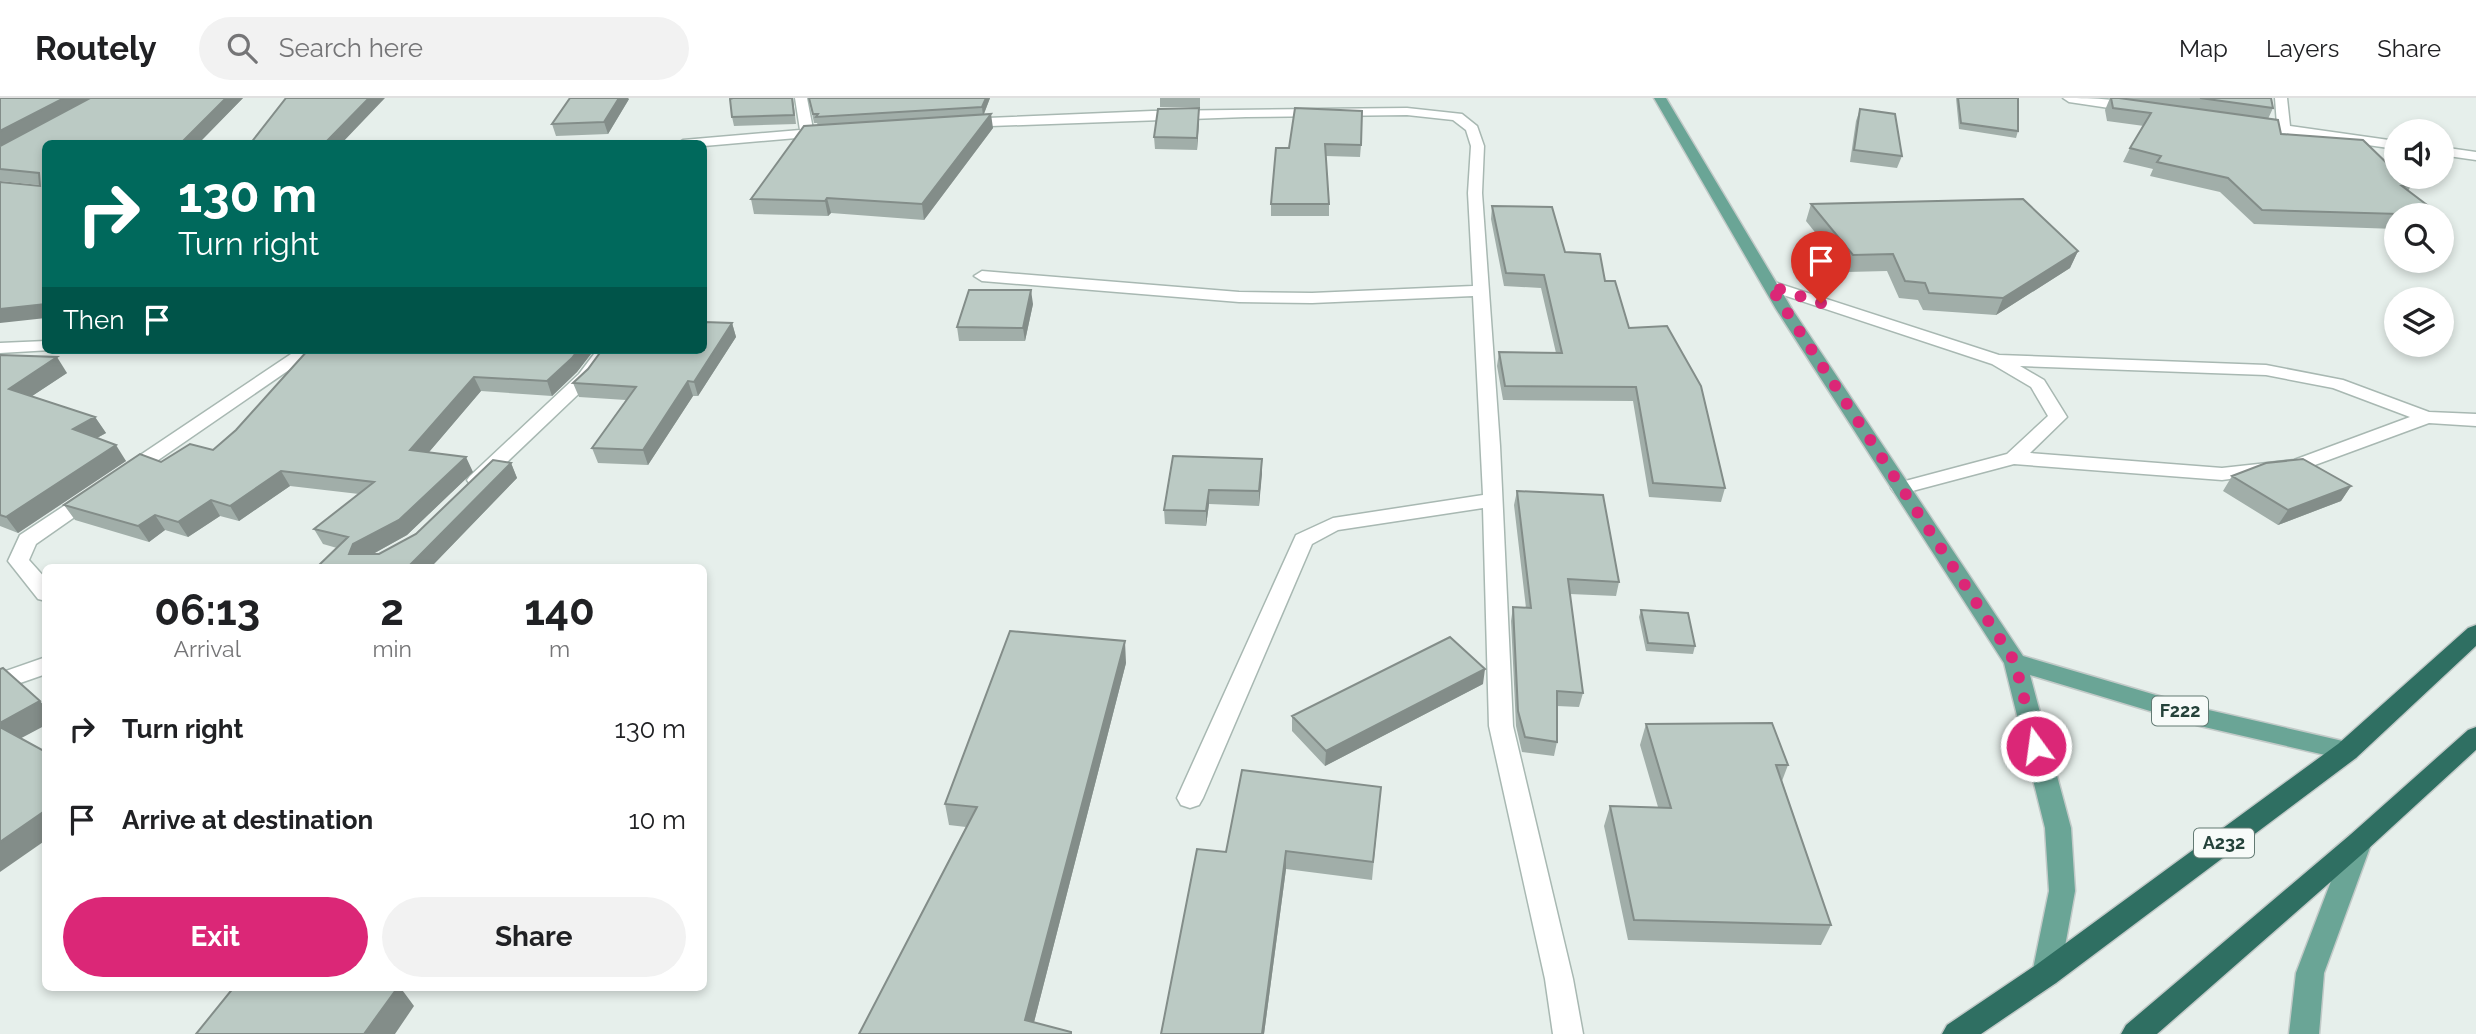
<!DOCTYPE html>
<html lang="en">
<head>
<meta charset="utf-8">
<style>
	:root { --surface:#fff; --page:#f2f2f2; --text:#202124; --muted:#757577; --line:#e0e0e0; --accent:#db2777 }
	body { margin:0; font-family:Raleway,sans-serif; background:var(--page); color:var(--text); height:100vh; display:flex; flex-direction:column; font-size:26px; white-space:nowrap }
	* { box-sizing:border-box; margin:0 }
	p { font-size:23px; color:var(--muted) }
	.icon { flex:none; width:38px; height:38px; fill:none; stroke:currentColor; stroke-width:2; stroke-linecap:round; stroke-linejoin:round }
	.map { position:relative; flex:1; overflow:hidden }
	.sheet { position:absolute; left:42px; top:466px; width:665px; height:427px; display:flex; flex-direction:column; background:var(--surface); border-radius:10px; box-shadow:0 4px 10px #0003 }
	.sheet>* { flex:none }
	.top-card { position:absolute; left:42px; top:42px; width:665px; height:214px; border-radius:10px; box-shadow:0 4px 10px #0003; background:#00695c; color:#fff; overflow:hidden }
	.fabs { position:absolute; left:2384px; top:21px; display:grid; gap:14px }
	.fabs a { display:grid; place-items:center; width:70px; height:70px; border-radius:50%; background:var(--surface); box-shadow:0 4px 10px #0003; font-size:35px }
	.pin { position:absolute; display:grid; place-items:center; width:60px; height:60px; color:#fff; margin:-72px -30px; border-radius:50% 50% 50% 0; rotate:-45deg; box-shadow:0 0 7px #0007 }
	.pin .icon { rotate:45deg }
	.me { position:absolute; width:77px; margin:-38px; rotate:346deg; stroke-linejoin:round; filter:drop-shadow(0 0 5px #0008) }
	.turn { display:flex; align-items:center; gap:24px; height:147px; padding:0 21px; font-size:32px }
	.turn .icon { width:91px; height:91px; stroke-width:2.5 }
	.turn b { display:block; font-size:49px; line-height:60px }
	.then { display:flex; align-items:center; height:66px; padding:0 21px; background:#0003; gap:14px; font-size:26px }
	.eta { display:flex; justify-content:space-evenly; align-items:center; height:119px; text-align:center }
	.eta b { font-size:42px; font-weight:700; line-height:49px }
	.action { display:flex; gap:14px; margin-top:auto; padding:14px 21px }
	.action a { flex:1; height:80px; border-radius:42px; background:var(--accent); color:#fff; font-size:28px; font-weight:700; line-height:80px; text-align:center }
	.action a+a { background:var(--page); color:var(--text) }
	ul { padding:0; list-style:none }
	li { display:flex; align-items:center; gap:21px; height:91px; padding:0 21px }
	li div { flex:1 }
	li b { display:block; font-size:26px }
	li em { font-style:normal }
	header { display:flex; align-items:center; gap:42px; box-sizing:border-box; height:98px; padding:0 35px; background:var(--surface); border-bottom:2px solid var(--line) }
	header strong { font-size:33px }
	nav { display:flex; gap:38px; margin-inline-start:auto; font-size:24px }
	.search { width:490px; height:63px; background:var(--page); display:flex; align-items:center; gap:18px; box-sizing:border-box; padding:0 24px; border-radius:38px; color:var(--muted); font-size:26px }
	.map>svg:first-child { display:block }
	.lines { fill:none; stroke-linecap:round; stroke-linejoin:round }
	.minor-casing { stroke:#a8b8b2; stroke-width:3 }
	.major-casing { stroke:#c2cac8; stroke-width:3 }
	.highway-casing { stroke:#c2cac8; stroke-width:3 }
	.minor { fill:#fff; fill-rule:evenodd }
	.major { fill:#6aa596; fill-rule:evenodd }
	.highway { fill:#2f6f62; fill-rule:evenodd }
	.wall { fill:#a1aea9 }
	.shaded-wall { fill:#838d89 }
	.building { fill:#bbcac4; stroke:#838d89; stroke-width:2 }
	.route { stroke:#db2777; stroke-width:12; stroke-dasharray:0 21.6 }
	.labels { text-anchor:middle; stroke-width:5; stroke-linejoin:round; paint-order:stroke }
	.shield { fill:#f7fbf9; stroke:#637a73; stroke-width:2 }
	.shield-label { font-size:18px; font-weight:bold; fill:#24423a }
</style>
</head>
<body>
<header>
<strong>Routely</strong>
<div class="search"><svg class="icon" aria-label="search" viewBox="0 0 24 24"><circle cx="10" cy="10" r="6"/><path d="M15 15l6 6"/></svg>Search here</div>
<nav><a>Map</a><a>Layers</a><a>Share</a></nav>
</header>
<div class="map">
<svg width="2476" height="936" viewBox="0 0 2476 936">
	<rect width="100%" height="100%" fill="#e6efeb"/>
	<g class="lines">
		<g class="minor-casing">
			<path id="minor" d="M795,0H807L813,31H831V37L704,48V46H677L683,42L800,32Z
				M2063,0C2083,0 2127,0 2142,10L2136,14L2069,4Z
				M2275,0H2287L2290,28L2396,43V51L2246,30V24L2277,27Z
				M1407,10L1462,16L1477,28L1484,48L1482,95L1500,348L1513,628L1573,881L1583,936H1553L1545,881L1489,628L1483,410L1338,432L1312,446L1203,700L1199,707L1190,710L1181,707L1177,700L1296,437L1333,420L1483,397L1473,198L1312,205L1239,204L982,183L974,178L982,173L1239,194L1312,195L1473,188L1468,95L1471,48L1466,32L1453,22L1407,17L1246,19L963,29L956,25L963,21L1152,13Z
				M2441,49L2476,54V62L2441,57Z
				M1771,183L1999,257L2266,267L2343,282L2429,314L2476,316V328L2429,325L2304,371L2222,382L2014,366L1901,396L1894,394L1891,390L1894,386L2007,356L2048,318L2031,289L1992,266L1765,191L1763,188ZM2020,268L2266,277L2333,290L2410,319L2294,362L2222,370L2030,355L2067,319L2044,282Z
				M46,243V252H51L0,255V245Z
				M297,252H318L135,378H121L118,374L121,370Z
				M597,252H615L591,284L484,386H470L467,382L470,378L579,276Z
				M92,392L99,394L102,398L99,402L36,446L29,462L46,481V503L38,501L8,463L20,437L85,394Z
				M46,559V576L0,592V575Z"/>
		</g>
		<g class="major-casing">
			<path id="major" d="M1654,0H1666L1792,211L2023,558L2200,610L2347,644L2356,646L2359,653L2356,660L2347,662L2200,628L2030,577L2071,730L2075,793L2060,876L2056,885L2046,888L2036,885L2032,876L2049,793L2045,730L2004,565L1776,211Z
				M2359,734L2368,737L2372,744L2324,875L2319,936H2289L2296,875L2346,744L2350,737Z"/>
		</g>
		<g class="highway-casing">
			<path id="highway" d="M2476,527V548L2356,660L2056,885L1981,936H1942L1947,927L2036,867L2338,646L2468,530Z
				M2476,629V652L2368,751L2157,936H2121L2126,927L2350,737L2468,632Z"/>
		</g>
		<use href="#minor" class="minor"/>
		<use href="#major" class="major"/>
		<use href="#highway" class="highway"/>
	</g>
	<path class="wall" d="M0,0H243L198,46H46V220L40,87L0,83Z
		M733,0H793L796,26L734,28L732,19Z
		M809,0H990L984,16L993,30L924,122L831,115L828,118L754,116L751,101L818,27L817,25H814Z
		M1160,0H1200V9H1160Z
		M1956,0H2018V33L2016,40L1959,31Z
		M2110,0H2271L2273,10L2268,21L2281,36L2411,88L2408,93L2435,113L2433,116L2434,117H2396V131L2254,126L2220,94L2150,78L2153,71L2123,64L2130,50L2144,28L2107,23L2105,12Z
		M629,1L608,36L556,38L552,26Z
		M1295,10L1361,47L1360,59L1326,58L1329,106V118H1271V106L1289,50Z
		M1860,11L1902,58L1897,70L1850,64L1856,23Z
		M1199,22L1197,52L1155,51L1154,39Z
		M1811,106L2078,153L2070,170L1996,217L1923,212L1918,202L1899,200L1887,173L1847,174L1806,123Z
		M1492,108L1565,154L1605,183L1629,230L1725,390L1721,404L1649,399L1633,303L1503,302L1497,268L1499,254L1556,255L1541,190L1504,188L1491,121Z
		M1033,206L1025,243H959L957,229Z
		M732,225L736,239L698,298H693L648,367L598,365L592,350L626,302L579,299L573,285L588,271Z
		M308,252H594L577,274L552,298L481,293L429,354L473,374L407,437L373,456H379L416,436L511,365L517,380L431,469H317L337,450L323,446L314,431L359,396L290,388L239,423L220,418L188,439L165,432L149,444L75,422L64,407L161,364L213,352L236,332Z
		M0,257L67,275L32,298L95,319L106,335L97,340L126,363L18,435L0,428Z
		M1262,361L1259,408L1209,406L1206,428L1165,426L1164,412Z
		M2232,378L2351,388L2341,403L2278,427L2223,393Z
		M1517,393L1619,484L1616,498L1570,496L1583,595L1579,609L1557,608V644L1554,658L1522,654L1516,628L1511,523L1513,509L1526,510L1514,407Z
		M1641,512L1695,548L1693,556L1646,553L1639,519Z
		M1126,565L1034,924L859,936L966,729L949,727L945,706Z
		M1483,586L1325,668L1292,633V618Z
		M1646,626L1788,667L1782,683L1831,827L1821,847L1628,842L1604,728L1610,708L1658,709L1640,647Z
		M1381,689L1372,782L1286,771L1264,936H1161L1226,754Z"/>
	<path class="shaded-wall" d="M64,0H91L0,49V33Z
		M226,0H243L198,46H180Z
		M369,0H385L341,46H324Z
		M619,0H628L629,1L608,36L604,24Z
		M986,0H990L983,18L982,9Z
		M1199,10V22L1197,52V40Z
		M991,16L993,30L924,122L922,106Z
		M827,100L831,115L828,118L825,103Z
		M2078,153L2070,170L1996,217L2003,200Z
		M1031,192L1033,206L1025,243L1023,230Z
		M46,206V220L0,225V211Z
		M732,225L736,239L698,298L694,284Z
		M578,252H594L577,274L552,298L547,283Z
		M57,259L67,275L20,306L9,291Z
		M474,279L481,293L418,367L410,352Z
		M688,283L693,298L648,367L643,352Z
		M95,319L106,335L84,347L73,331Z
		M116,347L126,363L18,435L6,419Z
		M466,359L473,374L407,437L362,462L349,456L353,446Z
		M1262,361V376L1259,408V393Z
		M511,365L517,380L431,469H408Z
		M281,373L290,388L239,423L230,408Z
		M2351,388L2341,403L2278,427L2288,412Z
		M1209,392V406L1206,428V413Z
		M211,402L220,418L188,439L178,424Z
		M155,417L165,432L149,444L138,428Z
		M1125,543L1126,565L1031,936L1025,922Z
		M1485,571L1483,586L1325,668L1326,653Z
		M40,603L46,610V627L12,645L0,632V625Z
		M46,712V742L0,774V744Z
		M1286,753V771L1264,936H1262Z
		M398,889H400L414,908L395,936H364Z"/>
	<path class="building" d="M0,0H64L0,33Z
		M90,0H226L180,46H46V206L0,211V84L40,88L39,75L0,71V48Z
		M286,0H369L324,46H250Z
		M570,0H619L604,24L552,26Z
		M733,0H792L794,17L732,19L730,1Z
		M809,0H986L982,9L816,19L818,16H813Z
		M1958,0H2018V33L1961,25Z
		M2111,0H2119L2278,22L2281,36L2363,42L2396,74V79H2401L2411,88H2402L2435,113H2428L2434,117L2262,112L2228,80L2157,64L2161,58L2130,50L2151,15L2113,10Z
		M2200,0H2271L2273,10Z
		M1199,10L1197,40L1154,39L1158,11Z
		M1295,10L1362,13L1361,47L1325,46L1329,106H1271L1276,50H1289Z
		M1860,11L1895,16L1902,58L1854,52Z
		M991,16L922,106L827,100L825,103L751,101L804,28Z
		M2023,101L2078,153L2003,200L1929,195L1925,185L1905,183L1893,156L1853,157L1811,106Z
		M1492,108L1552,109L1565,154L1600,156L1605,183H1615L1629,230L1667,228L1701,288L1725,390L1653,385L1636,289L1505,288L1499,254L1562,255L1544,177L1506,175Z
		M969,192H1031L1023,230L957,229Z
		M704,224L732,225L694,284L688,283L643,352L592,350L636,289L573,285L588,271L602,252H704Z
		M308,252H578L572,260L547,283L474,279L410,352L466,359L399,422L353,446L349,456H379L416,436L493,362L511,365L408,469H317L348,439L314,431L374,384L281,373L230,408L211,402L178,424L155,417L138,428L64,407L140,356L161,364L190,346L213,352L236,332Z
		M0,257L57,259L9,291L95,319L73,331L116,347L6,419L0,417Z
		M1173,358L1262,361L1259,393L1209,392L1206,413L1164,412Z
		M2303,361L2351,388L2288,412L2232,378L2266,365Z
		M1517,393L1603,397L1619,484L1568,481L1583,595L1557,593V644L1525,639L1518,613L1513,509L1531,510Z
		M1641,512L1688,515L1695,548L1648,545Z
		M1010,533L1125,543L1025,922L1071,934V936H859L977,709L945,706Z
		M1450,539L1485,571L1326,653L1292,618Z
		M3,570L40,603L0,625V571Z
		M1772,625L1788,667H1776L1831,827L1634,822L1610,708L1671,710L1646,626Z
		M0,629L46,654V712L0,744Z
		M1242,672L1381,689L1373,764L1286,753L1262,936H1161L1197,751L1226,754Z
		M234,889H398L364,936H196Z"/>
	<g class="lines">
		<path class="route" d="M1821,205L1770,188L2015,564L2036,648"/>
	</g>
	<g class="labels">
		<g class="shield">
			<rect x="2152" y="598.5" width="56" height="29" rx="5"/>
			<rect x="2194" y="730.5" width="60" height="29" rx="5"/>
		</g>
		<g class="shield-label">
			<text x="2180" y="619">F222</text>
			<text x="2224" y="751">A232</text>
		</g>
	</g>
</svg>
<div class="fabs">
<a><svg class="icon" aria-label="sound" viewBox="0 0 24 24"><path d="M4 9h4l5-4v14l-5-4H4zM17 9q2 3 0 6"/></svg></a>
<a><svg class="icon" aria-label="search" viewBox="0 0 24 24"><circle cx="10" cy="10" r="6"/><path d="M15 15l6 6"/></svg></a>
<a><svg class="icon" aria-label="layers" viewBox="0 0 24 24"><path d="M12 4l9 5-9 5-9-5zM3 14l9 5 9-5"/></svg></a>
</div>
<div class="pin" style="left:1821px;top:205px;background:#d93025"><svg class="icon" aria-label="arrive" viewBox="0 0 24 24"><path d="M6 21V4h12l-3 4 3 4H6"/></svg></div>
<svg class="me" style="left:2036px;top:648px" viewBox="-20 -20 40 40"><circle r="17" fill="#db2777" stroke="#fff" stroke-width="3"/><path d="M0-11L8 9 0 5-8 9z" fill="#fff"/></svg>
<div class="top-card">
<div class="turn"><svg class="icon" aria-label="right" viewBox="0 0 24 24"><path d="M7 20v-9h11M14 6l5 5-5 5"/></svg><div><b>130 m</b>Turn right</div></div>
<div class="then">Then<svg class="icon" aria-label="arrive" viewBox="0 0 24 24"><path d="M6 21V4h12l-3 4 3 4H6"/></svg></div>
</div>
<section class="sheet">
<div class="eta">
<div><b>06:13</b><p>Arrival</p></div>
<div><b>2</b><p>min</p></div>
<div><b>140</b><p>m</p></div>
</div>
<ul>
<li><svg class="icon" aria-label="right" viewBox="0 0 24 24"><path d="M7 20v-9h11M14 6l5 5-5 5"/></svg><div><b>Turn right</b></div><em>130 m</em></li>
<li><svg class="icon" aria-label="arrive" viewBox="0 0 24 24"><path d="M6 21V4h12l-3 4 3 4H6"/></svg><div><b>Arrive at destination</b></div><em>10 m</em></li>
</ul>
<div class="action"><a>Exit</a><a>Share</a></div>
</section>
</div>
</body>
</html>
